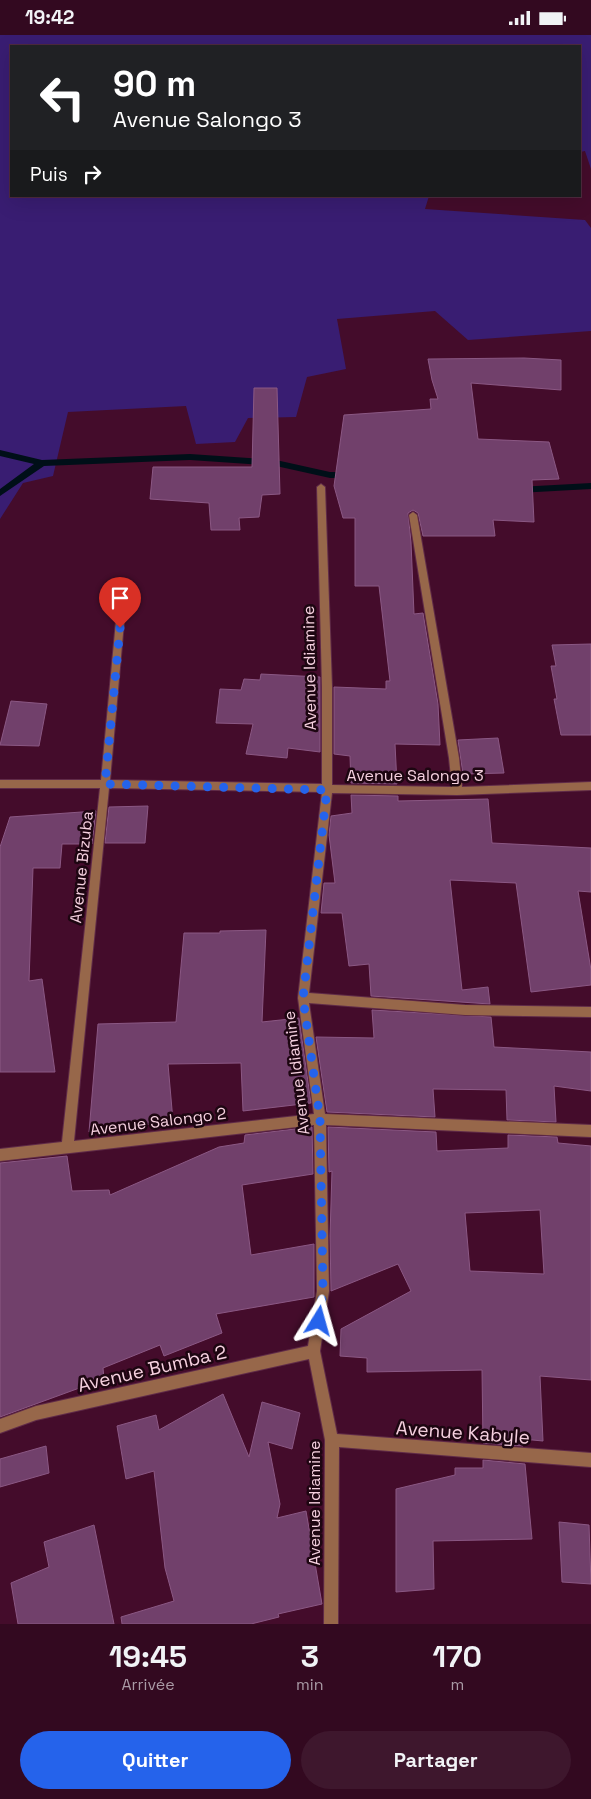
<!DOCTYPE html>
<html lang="fr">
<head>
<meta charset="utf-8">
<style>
	:root { --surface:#330920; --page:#3e172d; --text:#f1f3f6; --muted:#a99aa5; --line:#4e2a3e; --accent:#2563eb }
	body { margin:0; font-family:"Space Grotesk",sans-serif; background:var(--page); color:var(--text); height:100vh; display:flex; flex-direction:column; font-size:19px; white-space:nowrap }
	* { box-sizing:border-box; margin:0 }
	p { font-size:16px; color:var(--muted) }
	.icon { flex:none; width:28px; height:28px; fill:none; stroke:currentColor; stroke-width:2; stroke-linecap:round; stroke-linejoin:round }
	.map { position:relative; height:1589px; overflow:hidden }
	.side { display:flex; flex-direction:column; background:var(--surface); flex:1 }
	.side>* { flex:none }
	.banner { position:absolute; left:10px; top:10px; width:571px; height:152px; border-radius:0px; box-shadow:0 5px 20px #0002,0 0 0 1px var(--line); background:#202124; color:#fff; overflow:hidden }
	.pin { position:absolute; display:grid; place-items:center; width:42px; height:42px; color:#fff; margin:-51px -21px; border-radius:50% 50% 50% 0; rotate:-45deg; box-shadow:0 0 5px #0007 }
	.pin .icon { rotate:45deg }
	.me { position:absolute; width:55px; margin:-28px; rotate:8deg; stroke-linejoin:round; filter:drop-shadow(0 0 4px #0008) }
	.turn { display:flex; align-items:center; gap:18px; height:105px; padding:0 20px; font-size:22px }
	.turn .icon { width:65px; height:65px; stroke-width:2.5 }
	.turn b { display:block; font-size:35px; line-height:42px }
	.then { display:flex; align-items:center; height:48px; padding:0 20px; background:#0003; gap:10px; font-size:19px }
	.eta { display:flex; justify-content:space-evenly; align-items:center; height:85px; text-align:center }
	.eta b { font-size:30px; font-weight:700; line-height:35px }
	.action { display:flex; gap:10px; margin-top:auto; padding:10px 20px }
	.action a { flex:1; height:58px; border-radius:30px; background:var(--accent); color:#fff; font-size:20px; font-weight:700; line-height:58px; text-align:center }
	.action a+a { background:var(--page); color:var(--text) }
	.status { display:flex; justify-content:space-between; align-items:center; height:35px; padding:0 25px; background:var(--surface); direction:ltr }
	.status svg { height:14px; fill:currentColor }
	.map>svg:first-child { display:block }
	.green { fill:#391d72 }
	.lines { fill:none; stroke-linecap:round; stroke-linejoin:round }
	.stream { fill:#000f18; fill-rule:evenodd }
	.building { fill:#71406b; stroke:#8b5884; fill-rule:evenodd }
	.street-casing { stroke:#602b48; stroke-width:2 }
	.street { fill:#97674a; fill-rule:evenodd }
	.route { stroke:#2563eb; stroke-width:9; stroke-dasharray:0 16.2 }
	.labels { text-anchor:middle; stroke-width:5; stroke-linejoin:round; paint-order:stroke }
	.street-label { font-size:16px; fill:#f5d0df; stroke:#1d0611 }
	.near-street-label { font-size:19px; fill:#f5d0df; stroke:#1d0611 }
</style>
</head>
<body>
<div class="status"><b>19:42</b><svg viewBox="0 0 49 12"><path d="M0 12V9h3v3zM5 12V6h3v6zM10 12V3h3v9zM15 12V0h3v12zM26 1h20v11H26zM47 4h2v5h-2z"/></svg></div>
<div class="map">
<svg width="591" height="1589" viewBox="0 0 591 1589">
	<rect width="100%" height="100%" fill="#440c2b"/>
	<path class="green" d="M0,0H591V134L585,116L580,117V11H11V161H429L425,174L585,185L591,193V296L468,305L435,276L337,284L346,334L307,342L296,382L248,383L235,407L196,409L186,371L68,377L53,441L23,448L0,484Z"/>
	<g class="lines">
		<path class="stream" d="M0,415L42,425L190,419L276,425L330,437H350L355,440L350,443H330L276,431L190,425L44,431L0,461V454L34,429L0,421Z
			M591,448V454L518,458L513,455L518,452Z"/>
	</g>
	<path class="building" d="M524,323L561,325V355L471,348L478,404L549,407L559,444L532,445L534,487L493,485L495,501H423L418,478L413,475L408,478L411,507L414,579L423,578L438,669L440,710L395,709L397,749L351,748L350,721L334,719V652L386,654V646H390L379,551H355V483H343L334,451L344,380L431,374L430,364H438L432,345L428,324Z
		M254,353H277L280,459L262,460L259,482L239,483L240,495H211L209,468L150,464L153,432H252Z
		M591,609V700H561L554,664H557L551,631H556L552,610Z
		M261,639L320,642V717L288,713L287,723L246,719L253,689L216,688L220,654L241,655L244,644L260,645Z
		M11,666L47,669L39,711L0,710Z
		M498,703L504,738L463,739L458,705Z
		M351,760L398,761V766L488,764L492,808L591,813V857L578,856L591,935V950L531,957L516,848L450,845L462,955L488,952L490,969L371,961L369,929L349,931L342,878H321L324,848H335L329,800L331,781L352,778Z
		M148,771L145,808H105L109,772Z
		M96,776L92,809H62L60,833H33L29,946L42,944L55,1037H0V812L10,782Z
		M266,895L262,987L299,983L311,1068L243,1076L241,1028L168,1029L173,1086L89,1097L98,989L176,987L184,898H220V896Z
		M372,975L491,982L494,1012L591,1017V1056L554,1051L556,1087L507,1085L506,1055L433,1054L435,1082L327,1077L316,1002L374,1003Z
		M312,1092L313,1139L242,1150L251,1220L314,1209V1262L216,1279L222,1298L164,1321L160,1310L103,1333L104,1344L0,1382V1128L67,1121L72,1156L109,1155L110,1160L219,1112L244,1108L245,1100Z
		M328,1092L436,1097L437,1116L508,1113V1100L557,1102L558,1108L591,1111V1345L540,1341L543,1406L522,1404L523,1411L483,1408L482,1335L367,1337V1323L340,1321L341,1294L411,1256L398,1229L331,1256L330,1201L332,1136L329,1137ZM540,1175L544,1239L470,1236L465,1178Z
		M223,1359L249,1422L262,1367L300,1378L292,1414L268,1407L280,1469L277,1483L306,1476L322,1569L278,1579L279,1582L251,1589H122L121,1582L174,1566L165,1533L154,1436L126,1444L117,1391L156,1380L159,1395Z
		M46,1411L49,1438L0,1452V1424Z
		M483,1425L525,1429L532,1504L433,1506L434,1554L396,1557V1454L455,1440V1433H483Z
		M559,1487L589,1490L591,1549L562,1547Z
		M94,1490L114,1589H18L11,1548L49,1532L44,1507Z"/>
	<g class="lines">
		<g class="street-casing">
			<path id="street" d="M321,449L325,452L332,652V750L452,752L449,723L409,480L413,477L417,480L459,723L462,752L591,747V755L457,760L332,758L309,958L465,970L591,972V982L465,980L309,968L325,1079L591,1090V1102L326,1090L329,1256L320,1316L337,1399L591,1418V1432L339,1412L338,1589H324L325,1405L309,1324L36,1385L0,1398V1384L36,1371L308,1311L317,1256L314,1090L0,1126V1114L62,1107L100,753H0V745H101L119,554L123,551L127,554L110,745L322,749V652L317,452ZM109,753L322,757L298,963L314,1079L74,1106Z"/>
		</g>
		<use href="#street" class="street"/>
	</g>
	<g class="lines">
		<path class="route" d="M120,593L105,749L327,755L303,963L320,1084L323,1256L319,1286"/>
	</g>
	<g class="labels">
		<g class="street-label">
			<text transform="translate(309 633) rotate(-91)" y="6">Avenue Idiamine</text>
			<text x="415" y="746">Avenue Salongo 3</text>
			<text transform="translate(81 832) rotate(-84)" y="6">Avenue Bizuba</text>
			<text transform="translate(296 1038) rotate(-97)" y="6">Avenue Idiamine</text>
			<text transform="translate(158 1086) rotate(-7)" y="6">Avenue Salongo 2</text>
			<text transform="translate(314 1468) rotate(-90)" y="6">Avenue Idiamine</text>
		</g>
		<g class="near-street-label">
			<text transform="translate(152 1333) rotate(-13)" y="7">Avenue Bumba 2</text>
			<text transform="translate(463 1397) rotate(4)" y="7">Avenue Kabyle</text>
		</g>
	</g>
</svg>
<div class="pin" style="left:120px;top:593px;background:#d93025"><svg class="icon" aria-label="arrive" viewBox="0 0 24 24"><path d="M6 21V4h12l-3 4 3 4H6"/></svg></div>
<svg class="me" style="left:319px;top:1286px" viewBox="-20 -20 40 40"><path d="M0-17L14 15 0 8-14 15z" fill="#2563eb" stroke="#fff" stroke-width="4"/></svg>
<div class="banner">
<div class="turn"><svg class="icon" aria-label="left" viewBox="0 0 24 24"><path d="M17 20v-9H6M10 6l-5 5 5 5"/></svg><div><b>90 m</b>Avenue Salongo 3</div></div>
<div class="then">Puis<svg class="icon" aria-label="right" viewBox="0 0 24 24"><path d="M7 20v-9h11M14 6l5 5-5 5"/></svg></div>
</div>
</div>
<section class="side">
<div class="eta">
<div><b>19:45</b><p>Arrivée</p></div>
<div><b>3</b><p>min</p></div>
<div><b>170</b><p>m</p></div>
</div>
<div class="action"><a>Quitter</a><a>Partager</a></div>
</section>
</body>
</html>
